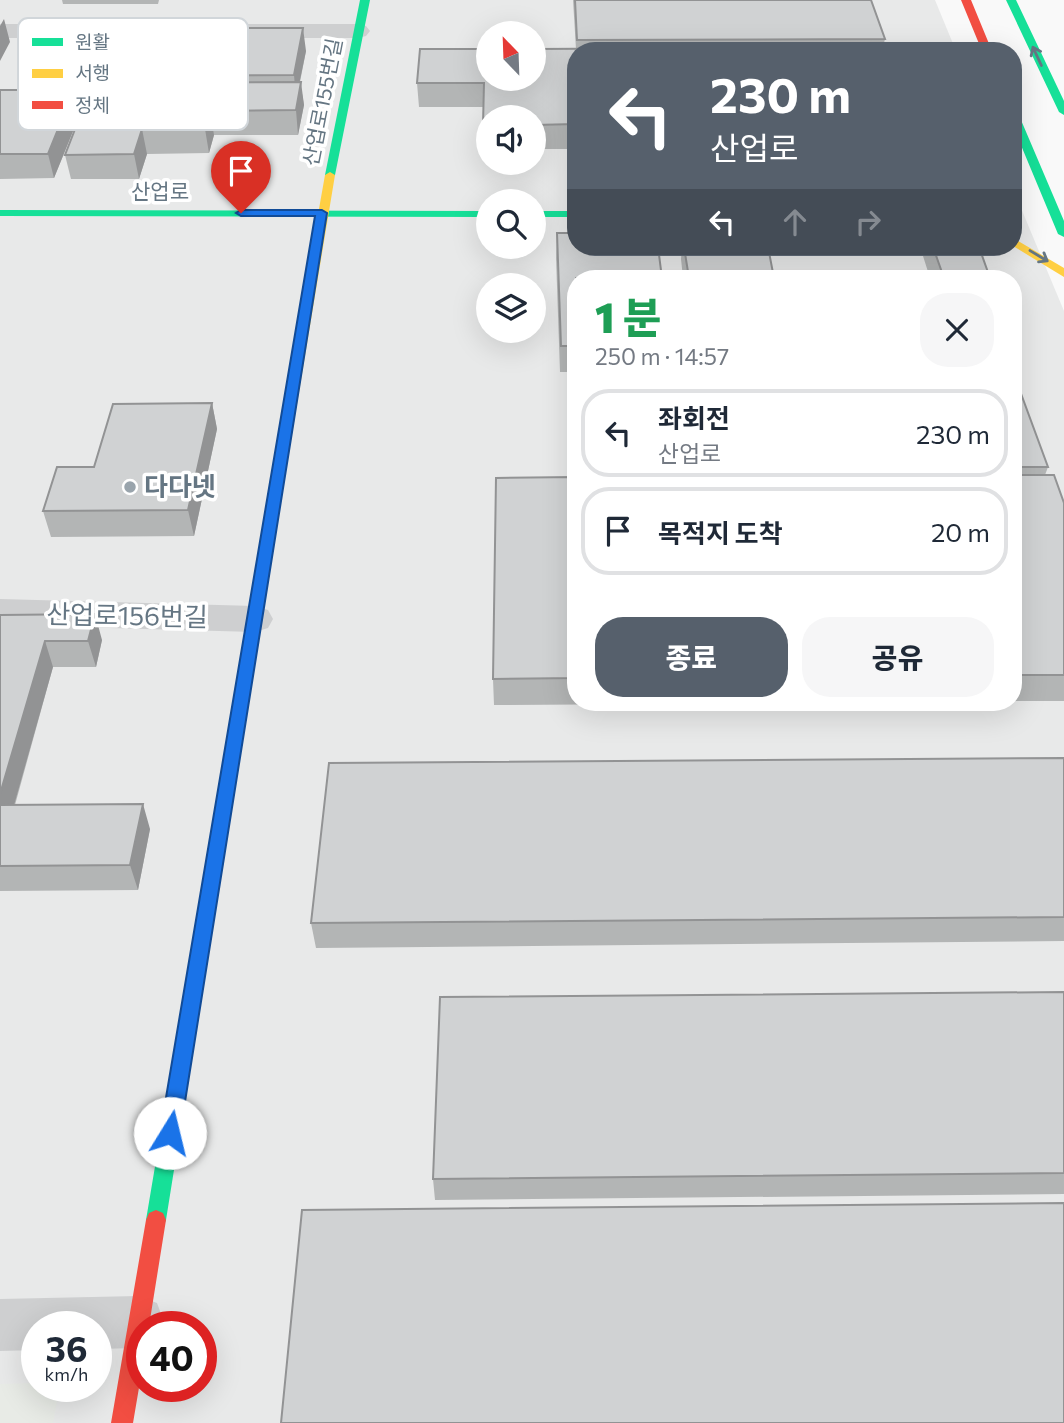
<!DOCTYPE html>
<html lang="ko">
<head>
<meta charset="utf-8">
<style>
	:root { --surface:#fff; --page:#f6f6f7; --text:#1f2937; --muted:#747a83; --line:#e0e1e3; --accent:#56606c }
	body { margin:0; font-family:Commissioner,"Noto Sans KR",sans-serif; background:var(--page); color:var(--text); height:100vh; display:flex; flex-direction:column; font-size:26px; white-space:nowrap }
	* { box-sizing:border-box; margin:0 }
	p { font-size:23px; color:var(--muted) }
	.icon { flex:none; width:38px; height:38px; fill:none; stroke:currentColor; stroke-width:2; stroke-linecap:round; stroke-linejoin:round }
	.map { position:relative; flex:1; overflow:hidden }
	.drawer { position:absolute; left:567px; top:270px; width:455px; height:441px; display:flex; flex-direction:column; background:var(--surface); border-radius:28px; box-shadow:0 7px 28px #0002 }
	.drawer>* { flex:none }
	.hud { position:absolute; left:567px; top:42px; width:455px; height:214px; border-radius:28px; box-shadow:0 7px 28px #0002; background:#56606c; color:#fff; overflow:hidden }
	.needle { width:46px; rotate:337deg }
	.fabs { position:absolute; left:476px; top:21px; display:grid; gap:14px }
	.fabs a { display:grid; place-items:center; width:70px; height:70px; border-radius:50%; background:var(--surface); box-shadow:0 7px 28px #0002; font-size:35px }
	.speed { position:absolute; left:21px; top:1311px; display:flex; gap:14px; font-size:35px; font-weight:700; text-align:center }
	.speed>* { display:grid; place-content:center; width:91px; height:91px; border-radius:50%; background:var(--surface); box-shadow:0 7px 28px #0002; line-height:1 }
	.speed small { font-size:18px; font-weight:400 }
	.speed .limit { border:10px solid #d22; background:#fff; color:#111 }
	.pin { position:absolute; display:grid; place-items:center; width:60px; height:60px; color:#fff; margin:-72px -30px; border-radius:50% 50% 50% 0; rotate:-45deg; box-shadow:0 0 7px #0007 }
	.pin .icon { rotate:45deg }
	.me { position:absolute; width:77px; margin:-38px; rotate:9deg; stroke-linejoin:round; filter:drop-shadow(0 0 5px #0008) }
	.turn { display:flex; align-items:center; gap:24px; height:147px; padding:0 28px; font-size:32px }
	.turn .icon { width:91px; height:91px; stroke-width:2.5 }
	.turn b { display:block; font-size:49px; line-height:60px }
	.lanes { display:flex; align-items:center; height:66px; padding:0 28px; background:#0003; justify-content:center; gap:35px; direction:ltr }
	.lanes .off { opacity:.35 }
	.round { display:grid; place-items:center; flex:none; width:74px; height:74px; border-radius:28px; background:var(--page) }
	.overview { display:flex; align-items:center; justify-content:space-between; height:119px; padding:0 28px }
	h1 { font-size:42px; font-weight:800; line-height:52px; color:#1e9e55 }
	.primary-button { display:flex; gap:14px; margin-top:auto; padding:14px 28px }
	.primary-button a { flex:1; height:80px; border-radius:28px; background:var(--accent); color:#fff; font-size:28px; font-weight:800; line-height:80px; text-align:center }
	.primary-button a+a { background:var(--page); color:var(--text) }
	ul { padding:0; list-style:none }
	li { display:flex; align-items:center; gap:21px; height:88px; margin:0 14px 10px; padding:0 14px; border:4px solid var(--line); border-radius:28px }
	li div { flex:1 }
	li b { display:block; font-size:26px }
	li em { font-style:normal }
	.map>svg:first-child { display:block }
	.built { fill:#e8e9e9; fill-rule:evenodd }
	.green { fill:#e8ebe6 }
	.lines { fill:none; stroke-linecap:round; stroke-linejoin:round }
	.street { fill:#cecfd0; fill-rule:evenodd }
	.fast { fill:#16e098; fill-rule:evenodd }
	.slow { fill:#ffcf43; fill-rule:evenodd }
	.jam { fill:#f24e42; fill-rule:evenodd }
	.wall { fill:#b3b5b5 }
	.shaded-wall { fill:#929394 }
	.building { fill:#d0d2d3; stroke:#929394; stroke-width:2 }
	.oneway { stroke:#657683 }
	.route { fill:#1a73e8; stroke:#114b97; stroke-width:2 }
	.poi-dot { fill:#99a4ac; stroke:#fff; stroke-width:2.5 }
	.labels { text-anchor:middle; stroke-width:7; stroke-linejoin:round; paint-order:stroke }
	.far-street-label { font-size:21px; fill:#657683; stroke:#fff }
	.poi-label { font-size:26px; font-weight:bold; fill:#657683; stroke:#fff; text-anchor:start }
	.street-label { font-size:26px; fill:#657683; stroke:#fff }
	.key { fill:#fff; stroke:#d1d6da; stroke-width:2 }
	.key-label { font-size:19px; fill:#657683 }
</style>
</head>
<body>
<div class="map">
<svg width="1064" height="1423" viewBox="0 0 1064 1423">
	<rect width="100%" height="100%" fill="#f9f9f9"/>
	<path class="built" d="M0,0H935L956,51H576V247H1013V189L1064,311V1423H0ZM488,33H534V79H488ZM488,117H534V163H488ZM488,201H534V247H488ZM576,278H1013V702H576ZM488,285H534V331H488ZM37,1326H96V1386H37ZM142,1326H201V1386H142Z"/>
	<path class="green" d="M37,1383V1386H60L53,1423H0V1384Z"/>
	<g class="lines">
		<path class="street" d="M0,24H358L366,26L370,31L366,36L358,38H0Z
			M0,599L255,606L268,610L273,619L268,628L255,632L0,625Z
			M138,1296L157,1303L164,1322L162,1326H142V1347L138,1348L96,1349V1326H37V1350L0,1351V1299Z"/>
		<path class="fast" d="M360,0H370L335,175L330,178L325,175Z
			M1006,0H1016L1064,101V115L1059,112Z
			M1013,110L1018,113L1064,221V237L1058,234L1013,126Z
			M0,210L488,211V217L0,216Z
			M534,211H576V217H534Z
			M271,514L278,519L166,1220L163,1227L156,1230L149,1227L146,1220L264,519Z"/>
		<path class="slow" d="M330,172L335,175L278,519L271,524L264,519L325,175Z
			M1013,238L1064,268V277L1013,246Z"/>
		<path class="jam" d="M961,0H971L992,51H982Z
			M156,1210L163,1213L166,1220L149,1326H142V1370L133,1423H111L146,1220L149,1213Z"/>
	</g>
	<path class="wall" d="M62,0H159L158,4H63Z
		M573,0H871L885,39L883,47L576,51V149H534V117H488V149H484V107H419L417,83L576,49Z
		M176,19L180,43L178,48H236L306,51L300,82L304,105L298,135H214L209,153L147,154L139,179H71L65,155L94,83L93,76Z
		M0,90L80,114L54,178L0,179Z
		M557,233L576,278V372H560L556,258Z
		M682,247H768L774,278H683L681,259Z
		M925,247H979L990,278H930L923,256Z
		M1013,372L1048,467L1045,475L1064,503V701H1013Z
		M212,403L217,429L194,536L51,537L43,511L94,467Z
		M576,477V702H929L494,705L493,679Z
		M0,615L102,640L96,667H53L15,805L150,829L138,890L0,891Z
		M1064,758V941L316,948L311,923Z
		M1064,992V1194L435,1200L433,1179Z"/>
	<path class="shaded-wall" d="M4,19L10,42L0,61V26Z
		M176,19L180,43L170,71L166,48Z
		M303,28L306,51L296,99L294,75Z
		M301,82L304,105L298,135L296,110Z
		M74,90L80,114L54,178L48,154Z
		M210,111L214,135L209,153L205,129Z
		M142,129L147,154L139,179L134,154Z
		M212,403L217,429L194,536L188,510Z
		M95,614L102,640L96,667L88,641Z
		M45,641L53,667L7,830L0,812V794Z
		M143,804L150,829L138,890L130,865Z"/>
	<path class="building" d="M575,0H871L885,39L577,40Z
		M176,19L166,48H236L241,28H303L294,75L93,76L115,20Z
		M896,47L897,51H576V124L534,125V117H488V125H483L484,83H417L420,49H488V79H534V49Z
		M301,82L296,110L210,111L205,129H142L134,154L65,155L93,83Z
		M0,90H74L48,154H0Z
		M557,233H576V247H658L662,278H576V346H561Z
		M684,247H768L774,278H689Z
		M933,247H979L990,278H944Z
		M1013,372L1048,467H1013Z
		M212,403L188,510L43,511L57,467H94L113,404Z
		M1013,475H1054L1064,503V675H1013Z
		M576,477V678L493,679L496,478Z
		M95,614L88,641H45L0,794V615Z
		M1064,758V917L311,923L329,763Z
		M143,804L130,865L0,866V805Z
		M1064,992V1173L433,1179L440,997Z
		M1064,1203V1423H281L302,1210Z"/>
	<defs><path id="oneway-shaft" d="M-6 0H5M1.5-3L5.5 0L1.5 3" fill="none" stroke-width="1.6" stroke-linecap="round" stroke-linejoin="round" transform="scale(1.75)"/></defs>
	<g class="oneway">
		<use href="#oneway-shaft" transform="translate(1037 56) rotate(-115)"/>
		<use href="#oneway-shaft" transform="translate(1039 256) rotate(31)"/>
	</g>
	<path class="route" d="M322,210L327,213L180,1133L177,1139L170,1142L163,1139L160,1133L315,216H241L236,213L241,210Z"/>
	<circle class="poi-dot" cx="130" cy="487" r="7"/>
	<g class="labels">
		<g class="far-street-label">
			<text transform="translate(323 102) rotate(-79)" y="7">산업로155번길</text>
			<text x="160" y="199">산업로</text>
		</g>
		<g class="poi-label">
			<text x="144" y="496">다다넷</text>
		</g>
		<g class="street-label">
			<text transform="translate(127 616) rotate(1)" y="9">산업로156번길</text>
		</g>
	</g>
	<rect x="18" y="18" width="230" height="112" rx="10" class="key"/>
	<rect x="32" y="38" width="31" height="8" fill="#16e098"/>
	<rect x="32" y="69" width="31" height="9" fill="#ffcf43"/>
	<rect x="32" y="101" width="31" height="8" fill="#f24e42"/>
	<g class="key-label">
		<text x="75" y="49">원활</text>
		<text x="75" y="80">서행</text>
		<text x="75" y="112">정체</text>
	</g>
</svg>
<div class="fabs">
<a><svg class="needle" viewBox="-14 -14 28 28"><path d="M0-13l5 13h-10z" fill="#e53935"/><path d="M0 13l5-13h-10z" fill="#747a83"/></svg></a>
<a><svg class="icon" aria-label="sound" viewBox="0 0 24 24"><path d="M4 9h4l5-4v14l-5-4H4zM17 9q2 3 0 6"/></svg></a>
<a><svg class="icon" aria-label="search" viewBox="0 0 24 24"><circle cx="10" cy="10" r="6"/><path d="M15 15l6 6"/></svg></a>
<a><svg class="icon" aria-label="layers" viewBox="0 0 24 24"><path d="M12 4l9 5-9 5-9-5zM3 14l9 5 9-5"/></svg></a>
</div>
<div class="speed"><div>36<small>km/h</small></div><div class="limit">40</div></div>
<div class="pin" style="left:241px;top:213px;background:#d93025"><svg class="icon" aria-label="arrive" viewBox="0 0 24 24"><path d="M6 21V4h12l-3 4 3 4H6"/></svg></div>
<svg class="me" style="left:170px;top:1133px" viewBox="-20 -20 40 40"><circle r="19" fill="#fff"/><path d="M0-13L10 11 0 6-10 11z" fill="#1a73e8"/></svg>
<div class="hud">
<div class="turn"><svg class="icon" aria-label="left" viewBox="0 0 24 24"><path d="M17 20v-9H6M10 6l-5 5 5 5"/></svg><div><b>230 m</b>산업로</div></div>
<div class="lanes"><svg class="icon" aria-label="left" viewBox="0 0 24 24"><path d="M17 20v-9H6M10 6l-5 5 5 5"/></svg><svg class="icon off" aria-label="ahead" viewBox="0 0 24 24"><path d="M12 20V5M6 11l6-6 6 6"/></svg><svg class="icon off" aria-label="right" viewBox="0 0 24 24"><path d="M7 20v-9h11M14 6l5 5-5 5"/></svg></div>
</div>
<section class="drawer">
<div class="overview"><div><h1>1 분</h1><p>250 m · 14:57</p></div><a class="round"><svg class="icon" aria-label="close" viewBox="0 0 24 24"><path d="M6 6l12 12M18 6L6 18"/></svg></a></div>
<ul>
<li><svg class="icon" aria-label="left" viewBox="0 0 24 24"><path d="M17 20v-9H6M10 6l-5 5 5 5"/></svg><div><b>좌회전</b><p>산업로</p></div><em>230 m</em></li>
<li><svg class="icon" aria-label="arrive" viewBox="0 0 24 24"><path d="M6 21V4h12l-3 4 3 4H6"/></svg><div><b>목적지 도착</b></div><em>20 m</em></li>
</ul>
<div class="primary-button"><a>종료</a><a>공유</a></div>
</section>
</div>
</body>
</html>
